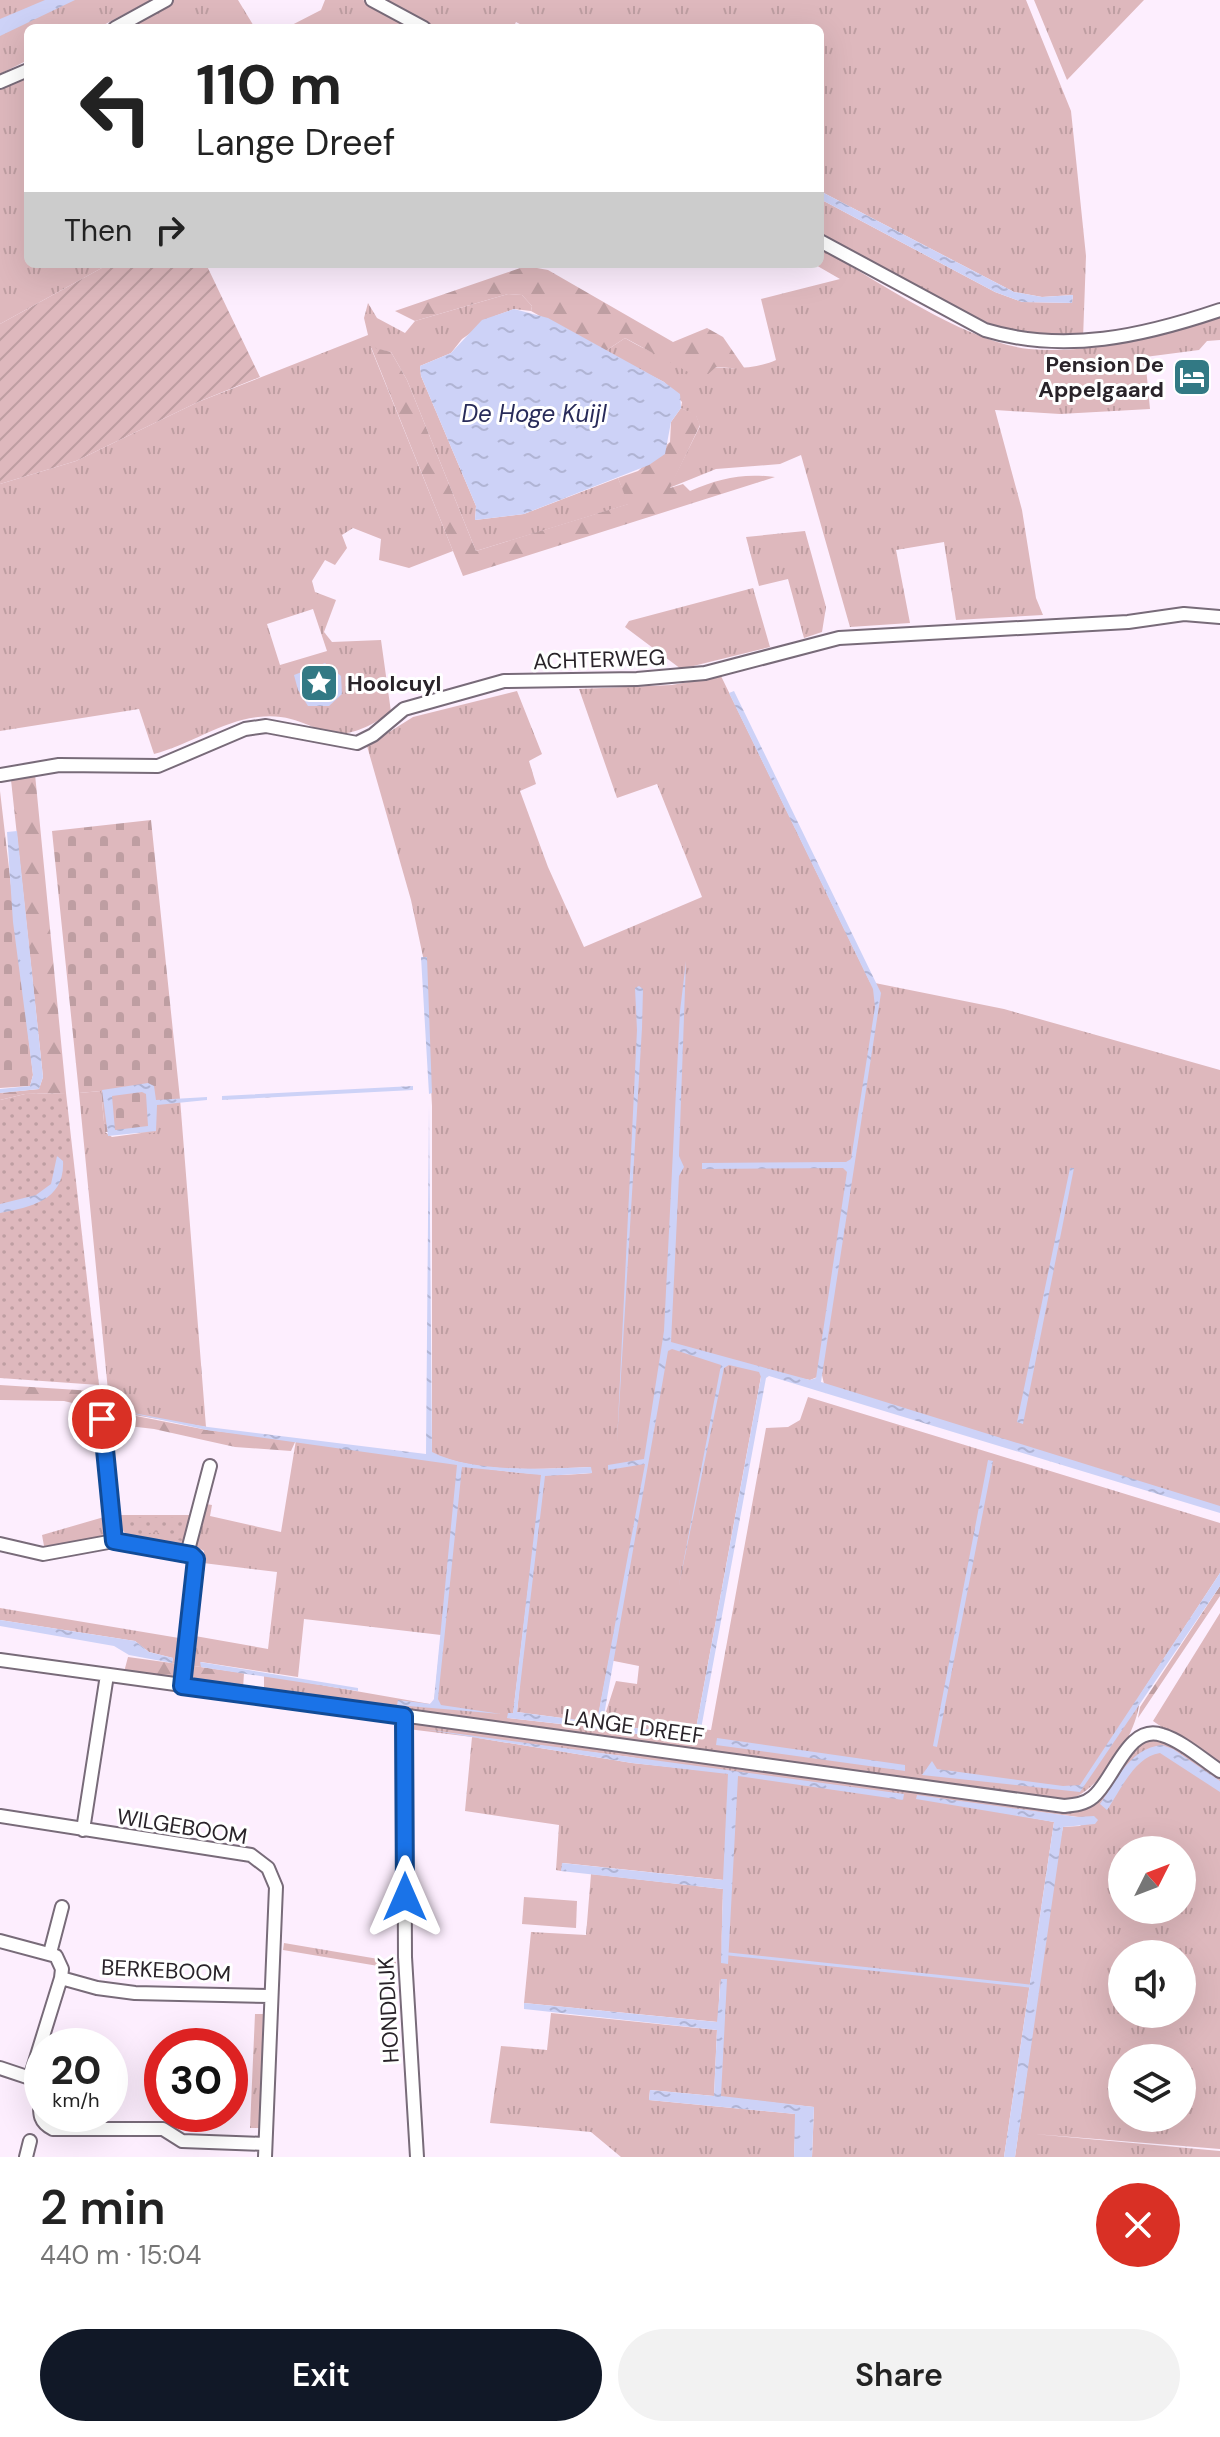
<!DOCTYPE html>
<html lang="en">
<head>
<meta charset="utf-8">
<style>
	:root { --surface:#fff; --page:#f2f2f2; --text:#222; --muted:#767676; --accent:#111827 }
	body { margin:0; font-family:"DM Sans",sans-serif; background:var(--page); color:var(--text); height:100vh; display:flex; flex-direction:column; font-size:30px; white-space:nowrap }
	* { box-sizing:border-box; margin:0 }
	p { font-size:26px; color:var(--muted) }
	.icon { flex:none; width:44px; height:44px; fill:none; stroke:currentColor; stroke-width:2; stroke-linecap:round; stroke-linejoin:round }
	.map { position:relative; height:2157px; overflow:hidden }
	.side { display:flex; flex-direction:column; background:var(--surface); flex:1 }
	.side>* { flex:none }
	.banner { position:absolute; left:24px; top:24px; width:800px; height:244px; border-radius:12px; box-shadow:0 8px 32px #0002; background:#fff; color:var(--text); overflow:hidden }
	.needle { width:52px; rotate:48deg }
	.tools { position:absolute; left:1108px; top:1836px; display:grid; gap:16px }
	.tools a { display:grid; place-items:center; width:88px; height:88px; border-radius:50%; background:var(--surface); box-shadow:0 8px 32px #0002; font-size:40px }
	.speed { position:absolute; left:24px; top:2028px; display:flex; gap:16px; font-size:40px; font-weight:700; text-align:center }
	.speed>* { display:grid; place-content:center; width:104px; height:104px; border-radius:50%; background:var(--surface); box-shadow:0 8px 32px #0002; line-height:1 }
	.speed small { font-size:20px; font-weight:400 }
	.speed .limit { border:12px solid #d22; background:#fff; color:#111 }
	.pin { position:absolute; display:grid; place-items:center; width:68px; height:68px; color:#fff; margin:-34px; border:4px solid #fff; border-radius:50%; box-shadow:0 2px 8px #0007 }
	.me { position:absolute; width:88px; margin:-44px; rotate:0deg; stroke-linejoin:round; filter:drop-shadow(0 0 6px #0008) }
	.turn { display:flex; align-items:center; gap:28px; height:168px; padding:0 40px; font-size:36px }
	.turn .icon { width:104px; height:104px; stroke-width:2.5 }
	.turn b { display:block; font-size:56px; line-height:68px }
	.then { display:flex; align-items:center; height:76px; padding:0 40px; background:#0003; gap:16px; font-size:30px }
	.round { display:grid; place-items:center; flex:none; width:84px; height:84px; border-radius:42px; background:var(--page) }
	.summary { display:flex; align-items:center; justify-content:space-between; height:136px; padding:0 40px }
	h1 { font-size:48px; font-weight:600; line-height:60px }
	.cta { display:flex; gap:16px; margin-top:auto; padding:16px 40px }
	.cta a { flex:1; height:92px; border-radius:48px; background:var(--accent); color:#fff; font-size:32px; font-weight:600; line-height:92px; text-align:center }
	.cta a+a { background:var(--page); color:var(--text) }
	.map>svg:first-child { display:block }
	.grass { fill:url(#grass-tufts); fill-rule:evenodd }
	.forest { fill:url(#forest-firs) }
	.cemetery { fill:url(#cemetery-stones) }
	.park { fill:url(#park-dots) }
	.garden { fill:url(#garden-furrows) }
	.pitch { fill:#deb8bd }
	.water { fill:url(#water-ripples); fill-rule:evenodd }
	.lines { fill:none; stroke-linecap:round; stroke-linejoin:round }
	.stream { stroke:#cdd2f7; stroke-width:3 }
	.minor-casing { stroke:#786b79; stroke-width:16 }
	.minor { stroke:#fff; stroke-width:12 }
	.route-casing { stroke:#114b97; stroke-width:20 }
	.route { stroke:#1a73e8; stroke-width:14 }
	.labels { text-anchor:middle; stroke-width:6; stroke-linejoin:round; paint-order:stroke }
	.poi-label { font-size:22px; font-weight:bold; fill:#292329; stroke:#fff; text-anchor:end }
	.street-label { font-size:22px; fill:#292329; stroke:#fff }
	.water-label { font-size:24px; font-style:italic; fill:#282b59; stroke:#fff }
</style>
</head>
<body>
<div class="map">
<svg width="1220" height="2157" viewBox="0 0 1220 2157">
	<defs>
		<pattern id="grass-tufts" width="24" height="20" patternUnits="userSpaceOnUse" patternTransform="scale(2)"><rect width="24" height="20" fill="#deb8bd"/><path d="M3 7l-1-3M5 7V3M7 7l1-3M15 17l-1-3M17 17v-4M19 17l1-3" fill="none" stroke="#be9ea2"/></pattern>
		<pattern id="forest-firs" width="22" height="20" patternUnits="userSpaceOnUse" patternTransform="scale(2)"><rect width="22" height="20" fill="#deb8bd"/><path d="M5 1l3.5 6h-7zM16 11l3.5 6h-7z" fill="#be9ea2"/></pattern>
		<pattern id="cemetery-stones" width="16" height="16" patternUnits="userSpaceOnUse" patternTransform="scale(2)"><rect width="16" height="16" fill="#deb8bd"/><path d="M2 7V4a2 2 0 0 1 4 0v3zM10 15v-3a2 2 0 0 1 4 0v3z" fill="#be9ea2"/></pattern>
		<pattern id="park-dots" width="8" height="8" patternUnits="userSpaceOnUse" patternTransform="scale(2)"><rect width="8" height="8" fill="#deb8bd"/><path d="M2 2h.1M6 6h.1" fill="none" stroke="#be9ea2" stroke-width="1.8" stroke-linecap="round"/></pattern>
		<pattern id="garden-furrows" width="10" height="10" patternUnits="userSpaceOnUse" patternTransform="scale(2)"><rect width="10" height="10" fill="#deb8bd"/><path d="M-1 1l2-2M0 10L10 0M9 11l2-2" fill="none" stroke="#be9ea2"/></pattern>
		<pattern id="water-ripples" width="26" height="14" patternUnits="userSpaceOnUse" patternTransform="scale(2)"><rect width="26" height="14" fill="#cdd2f7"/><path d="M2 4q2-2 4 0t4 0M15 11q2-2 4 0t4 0" fill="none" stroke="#b0b4d4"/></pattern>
	</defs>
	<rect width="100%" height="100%" fill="#fdeefe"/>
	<path class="grass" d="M0,0H151L98,28H28V60L0,74Z
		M174,0H238L255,28H165L162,24L155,28H129Z
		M325,0H363L416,28H286L321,10Z
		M383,0H1026L1071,111L1086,256L1083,339L999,334L820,238V199L995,292L1022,302L1072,303L1073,295L1042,297L1014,292L820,191V28H527L516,22L514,26L518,28H435Z
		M1034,0H1144L1067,80Z
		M28,77V264H109L0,324V90Z
		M820,248C877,280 964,342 1029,349C1061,352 1094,348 1126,342C1159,337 1188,324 1220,315V340L1207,341L1199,350L1145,357L1150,409L1060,414L995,410L1022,510L1036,598L1043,615L956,620L944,542L896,550L910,623L850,627L801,455L780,464L716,469L669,488L700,426L696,416L681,408L682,402L664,382L604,352L625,338C662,362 735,379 776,360L761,299L840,279L814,264H820Z
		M508,294L522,295L532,306L531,311L514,309L495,316L462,339L451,353L420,366L421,376L476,506L475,520L524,514L618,478L629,504L476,551L407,380L391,352L371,348L453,551L409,568L379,560L381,539L353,528L342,535L347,548L335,565L325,560L312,581L315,592L336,600L324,632L332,642L381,640L391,712C322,761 319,710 258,717C222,721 189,745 154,754L139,709L0,731V484L76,461L198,402L368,335L364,318L368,303L377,318L405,333L415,321ZM313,609L327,651L280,665L267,624Z
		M805,531L826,607L822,632L804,638L788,579L759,586L746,537Z
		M753,588L770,647L681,669L625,627L629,621Z
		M721,676L870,982L1004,1009L1220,1070V1507L824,1384L822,1375L810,1380L762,1371L695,1734L625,1727L624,1732L697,1743L701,1729L711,1730L766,1428L788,1427L800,1420L808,1397L1220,1523V1573L1140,1695C1140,1732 1100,1792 1064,1802L264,1692V1675L430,1704L434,1702L441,1635L304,1619L298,1677L201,1662V1667L192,1666L195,1636L268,1649L277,1572L203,1563L204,1551L195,1546L206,1504L212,1505L210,1516L281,1532L296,1440C341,1447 387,1451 432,1459C485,1469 538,1479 592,1473L590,1467C541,1469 478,1474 432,1453V1106L425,966L411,900L367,746L413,717L517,691L542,754L529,761L536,784L520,791L548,867L584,947L702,897L657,784L617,798L579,689L672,685ZM531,1565L517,1712L577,1720L578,1726L507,1718L513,1714ZM609,1660L639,1666L637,1684L616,1681L603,1721L611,1728L585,1723L597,1722Z
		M101,1091L105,1132L112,1137L156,1131V1102L180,1099L206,1427L110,1411L79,1093Z
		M99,1456H102L110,1528L100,1539L44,1546L42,1535L104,1517Z
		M115,1476L119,1515H194L184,1549C117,1537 121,1545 111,1477Z
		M0,1608L185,1639L182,1665L172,1663L173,1658L149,1652L135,1641L0,1620Z
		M1220,1613V1767L1153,1721Z
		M408,1721L918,1789L1063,1813L1079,1810L1097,1801L1137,1742L1158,1736L1220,1777V2149L1034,2134L1220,2151V2157H1015L1057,1855L1063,1827L1080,1826L1087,1818L916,1797L1054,1822L1004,2157H812L814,2107L721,2097L720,1979L718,2022L524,2003L531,1932L586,1935L591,1874L723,1889L721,1963L728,1775L724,1880L563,1863L561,1871L556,1870L559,1825L465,1811L472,1737L632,1763L710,1771L630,1757L408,1729ZM1122,1850H1182V1910H1122ZM1122,1954H1182V2014H1122ZM1122,2058H1182V2118H1122Z
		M284,1943L396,1962V1969L283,1950Z
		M551,2013L717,2030L714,2096L650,2090L649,2100L796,2114L794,2157H621L591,2132L490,2123L501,2046L547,2050Z
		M255,2014H263L260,2128H250Z"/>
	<path class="forest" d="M526,266L548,270L673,342L707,328L723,337L745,369L716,367L706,376L690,373L625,338L604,352L531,311L532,306L522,295L508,294L415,321L395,311Z
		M371,347L391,352L407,380L476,551L628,504L618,478L638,471L670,442L671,422L681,408L696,415L700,425L670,488L683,484L690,491C720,478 742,473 775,477L463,576Z
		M35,774L66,1093L25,1094L0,1100V1093L39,1089L43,1077L11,780Z
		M0,1385L109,1392L110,1412L64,1401L0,1400Z
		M116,1412L207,1430L296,1440L291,1451L235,1447L154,1429L120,1425Z
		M1220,1586V1596L1138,1718L1140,1707Z
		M128,1657L244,1673L243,1689L124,1672Z"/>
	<path class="cemetery" d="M0,791L33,1075L30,1086L0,1088Z
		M151,820L180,1099L156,1102L159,1127L154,1133L105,1132L101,1091L79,1093L52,831Z"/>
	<path class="park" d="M66,1093L99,1385L0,1378V1100L25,1094Z
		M126,1517L184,1518L187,1537L181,1541L156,1532L131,1536Z"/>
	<path class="garden" d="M109,264H206L260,377L198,402L76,461L0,484V324Z"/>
	<path class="pitch" d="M524,1897L577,1901L576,1928L522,1924Z"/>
	<path class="water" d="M45,0H75L0,36V19Z
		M820,191L1014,292L1042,297L1073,295L1072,303L1022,302L995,292L820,199Z
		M514,309L548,318L664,382L680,394L681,408L671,422L665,454L649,465L524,514L475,520L476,506L421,376L420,366L451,353L482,320Z
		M325,663L341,676L342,694L329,706H308L298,690L294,675Z
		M734,691L881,993L821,1382L1220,1506V1513L769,1376L766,1378L701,1729L696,1743L624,1732L625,1727L695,1734L761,1377L759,1372L729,1365L724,1368L679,1585L721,1365L672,1349L668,1351L603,1721L611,1731L585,1728V1723L597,1721L645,1464L608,1470V1465L644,1459L664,1331L680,1011L686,961L679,1156L684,1167L679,1176L671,1342L810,1380L816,1378L847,1172L843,1168L702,1169V1163L846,1162L851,1159L875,1007L873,989L729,693Z
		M17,831L43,1077L39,1089L0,1093V1089L30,1086L33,1075L13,922L7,832Z
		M421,957H427L432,1093L429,1094Z
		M639,986L643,989L642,1028L617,1442L637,1030L635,988Z
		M148,1083L154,1086L156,1100L207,1097V1100L157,1105L156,1131L108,1136L102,1090ZM142,1092L146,1094L148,1126L115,1130L112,1096Z
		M413,1086V1090L222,1100V1096Z
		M429,1105L432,1452C473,1473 545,1469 591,1467L592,1473L545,1476L517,1712L577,1720L579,1726L507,1718L508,1713H513L541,1475L462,1467L438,1699L441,1705L501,1714L397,1705L398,1700L430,1704L434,1699L457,1465L207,1430L117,1410L208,1427L426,1454Z
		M57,1156L63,1161C65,1200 32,1207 0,1213V1204L36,1195L51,1184Z
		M1070,1168H1074L1023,1424L1017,1422Z
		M988,1460L993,1461L937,1747L933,1746Z
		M1220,1573V1586L1080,1792L922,1775L932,1761L937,1769L1063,1786L1080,1785Z
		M0,1620L135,1641L149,1652L173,1658L172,1663L129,1655L114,1646L0,1626Z
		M200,1662L358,1688V1691L201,1667Z
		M423,1729L904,1794L903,1800L738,1776L728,1964L721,1963L723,1889L561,1871L562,1863L723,1880L728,1774L632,1763Z
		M717,1738L905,1765V1771L716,1745Z
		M1162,1745L1173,1749L1220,1781V1792L1160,1753C1134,1757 1121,1790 1107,1810L1100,1804C1116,1781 1130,1748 1162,1745Z
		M917,1795L1077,1817L1094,1816L1098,1820L1095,1824L1063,1827L1015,2157H1004L1054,1822L916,1799Z
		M721,1979H727L721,2096L814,2107L812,2157H794L795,2114L649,2100L650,2090L714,2096L717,2030L524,2009V2003L717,2022Z"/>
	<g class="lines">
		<path class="stream" d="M729,1954L1029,1986"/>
		<g class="minor-casing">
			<path id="minor" d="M372,0L424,28
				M115,28L166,0
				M0,82L28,70
				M820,241L985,330C1065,354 1143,336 1220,310
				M0,775L59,765L158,766L245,729L266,726L357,743L373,735L404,709L504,681L637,679L705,673L839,638L1128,622L1184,614L1220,617
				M102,1419L114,1541
				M0,1544L43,1554L114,1541L194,1557L197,1563L182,1686
				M187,1554L210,1466
				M0,1660L1064,1806C1074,1805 1085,1804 1093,1797C1114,1780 1128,1723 1162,1735C1182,1741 1202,1759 1220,1771
				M404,1716L405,1957L417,2157
				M0,1816L251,1855L268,1868L276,1887L265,2157
				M83,1830L107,1675
				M0,1941L56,1956L62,1969L61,1978L97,1988L135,1993L270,1996
				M50,1953L62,1907
				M0,2068L30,2078L39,2086C44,2103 32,2119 53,2129H163L182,2141L265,2144
				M30,2078L61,1978
				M26,2157L30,2141"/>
		</g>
		<use href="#minor" class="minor"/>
	</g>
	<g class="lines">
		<g class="route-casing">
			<path id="route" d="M102,1419L114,1541L192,1555L196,1559L182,1686L404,1716L405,1897"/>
		</g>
		<use href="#route" class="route"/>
	</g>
	<defs>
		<g id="hotel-square" transform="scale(2)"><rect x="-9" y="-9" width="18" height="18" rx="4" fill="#327984" stroke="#fff"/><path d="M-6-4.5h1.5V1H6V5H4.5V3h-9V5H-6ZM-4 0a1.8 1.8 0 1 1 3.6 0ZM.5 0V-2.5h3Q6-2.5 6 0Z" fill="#fff"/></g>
		<g id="sight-square" transform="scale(2)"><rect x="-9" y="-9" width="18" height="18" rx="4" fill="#327984" stroke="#fff"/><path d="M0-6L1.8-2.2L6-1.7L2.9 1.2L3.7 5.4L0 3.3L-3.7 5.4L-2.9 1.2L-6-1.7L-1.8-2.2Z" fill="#fff"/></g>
	</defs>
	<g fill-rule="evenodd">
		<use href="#hotel-square" x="1192" y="377"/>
		<use href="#sight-square" x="319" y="683"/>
	</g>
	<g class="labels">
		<g class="poi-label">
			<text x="1164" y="372">Pension De<tspan x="1164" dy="25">Appelgaard</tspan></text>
			<text x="347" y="691" text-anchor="start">Hoolcuyl</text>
		</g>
		<g class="street-label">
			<text transform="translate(599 659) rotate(-2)" y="8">ACHTERWEG</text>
			<text transform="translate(634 1726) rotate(8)" y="8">LANGE DREEF</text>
			<text transform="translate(182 1826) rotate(9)" y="8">WILGEBOOM</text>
			<text transform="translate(166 1970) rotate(3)" y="8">BERKEBOOM</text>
			<text transform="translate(388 2010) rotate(-93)" y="8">HONDDIJK</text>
		</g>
		<g class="water-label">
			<text x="534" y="422">De Hoge Kuijl</text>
		</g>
	</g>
</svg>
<div class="tools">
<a><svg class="needle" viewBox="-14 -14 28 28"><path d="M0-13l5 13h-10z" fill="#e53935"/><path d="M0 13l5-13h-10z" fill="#767676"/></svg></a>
<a><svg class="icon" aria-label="sound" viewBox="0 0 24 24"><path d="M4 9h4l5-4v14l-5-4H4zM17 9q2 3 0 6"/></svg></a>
<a><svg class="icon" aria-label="layers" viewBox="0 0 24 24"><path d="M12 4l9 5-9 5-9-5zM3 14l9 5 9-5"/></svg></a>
</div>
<div class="speed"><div>20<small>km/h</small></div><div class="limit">30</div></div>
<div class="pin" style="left:102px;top:1419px;background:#d93025"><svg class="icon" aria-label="arrive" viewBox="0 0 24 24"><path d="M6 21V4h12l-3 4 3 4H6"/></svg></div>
<svg class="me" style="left:405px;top:1897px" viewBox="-20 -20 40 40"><path d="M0-17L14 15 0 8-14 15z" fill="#1a73e8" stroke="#fff" stroke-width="4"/></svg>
<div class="banner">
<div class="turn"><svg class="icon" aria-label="left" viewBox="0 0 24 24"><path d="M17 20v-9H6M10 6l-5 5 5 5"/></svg><div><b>110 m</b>Lange Dreef</div></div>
<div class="then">Then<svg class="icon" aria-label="right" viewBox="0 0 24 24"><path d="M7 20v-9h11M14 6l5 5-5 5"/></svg></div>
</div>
</div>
<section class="side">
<div class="summary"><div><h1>2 min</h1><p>440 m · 15:04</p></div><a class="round" style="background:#d93025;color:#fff"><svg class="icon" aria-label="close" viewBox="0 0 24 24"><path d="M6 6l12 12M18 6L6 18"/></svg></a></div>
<div class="cta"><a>Exit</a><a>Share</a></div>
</section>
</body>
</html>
